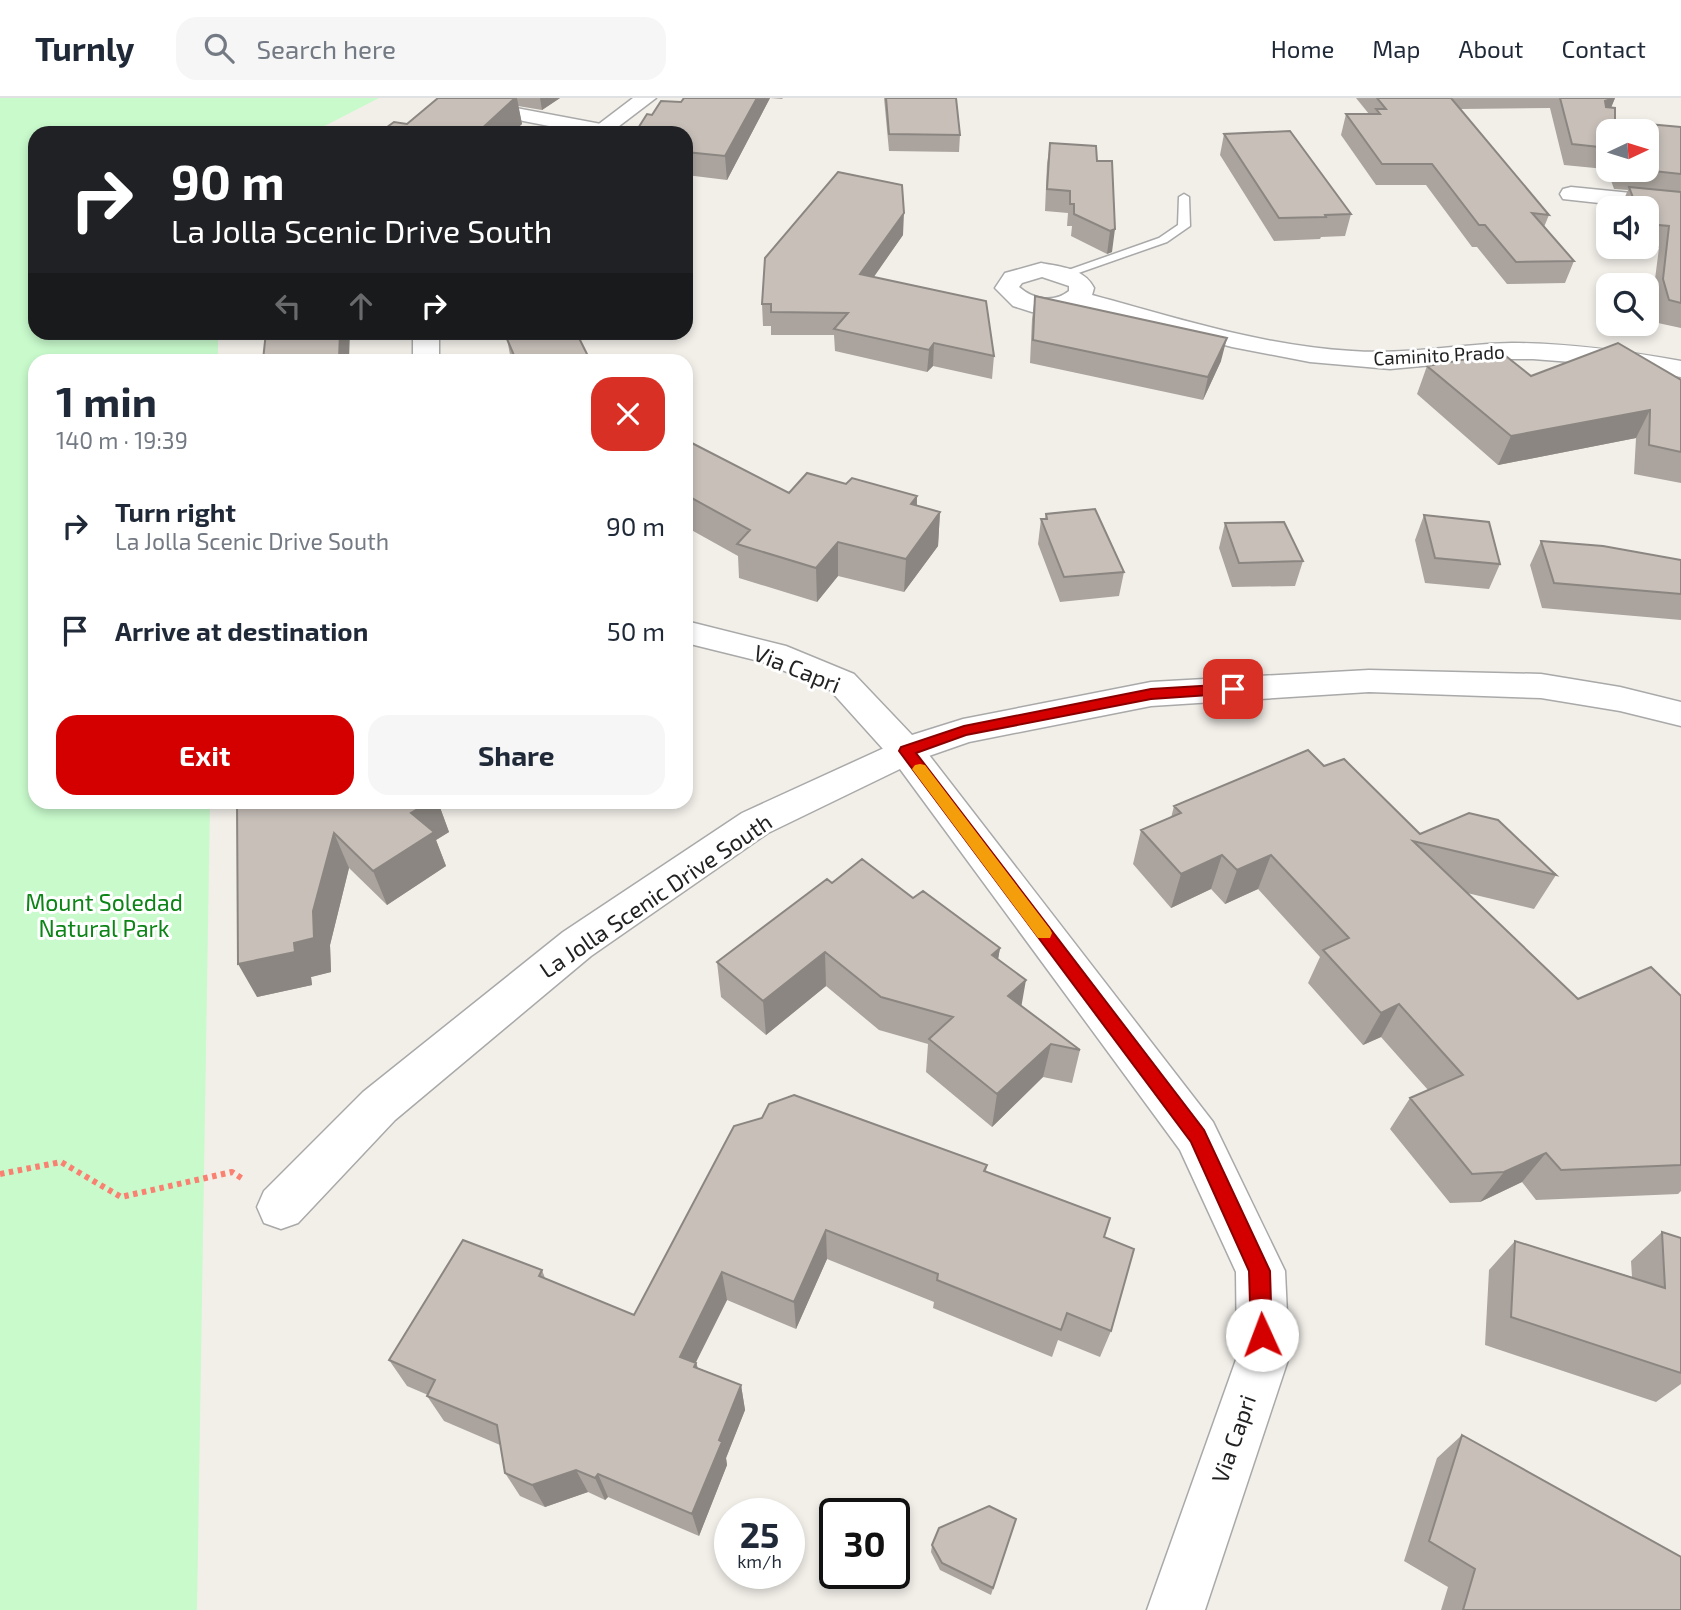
<!DOCTYPE html>
<html lang="en">
<head>
<meta charset="utf-8">
<style>
	:root { --surface:#fff; --page:#f6f6f7; --text:#1f2937; --muted:#747a83; --line:#e0e1e3; --accent:#d40000 }
	body { margin:0; font-family:"Exo 2",sans-serif; background:var(--page); color:var(--text); height:100vh; display:flex; flex-direction:column; font-size:26px; white-space:nowrap }
	* { box-sizing:border-box; margin:0 }
	p { font-size:23px; color:var(--muted) }
	.icon { flex:none; width:38px; height:38px; fill:none; stroke:currentColor; stroke-width:2; stroke-linecap:round; stroke-linejoin:round }
	.map { position:relative; flex:1; overflow:hidden }
	.sheet { position:absolute; left:28px; top:256px; width:665px; height:455px; display:flex; flex-direction:column; background:var(--surface); border-radius:21px; box-shadow:0 4px 10px #0003 }
	.sheet>* { flex:none }
	.banner { position:absolute; left:28px; top:28px; width:665px; height:214px; border-radius:21px; box-shadow:0 4px 10px #0003; background:#202124; color:#fff; overflow:hidden }
	.needle { width:46px; rotate:86deg }
	.buttons { position:absolute; left:1596px; top:21px; display:grid; gap:14px }
	.buttons a { display:grid; place-items:center; width:63px; height:63px; border-radius:14px; background:var(--surface); box-shadow:0 4px 10px #0003; font-size:35px }
	.speed { position:absolute; left:714px; top:1400px; display:flex; gap:14px; font-size:35px; font-weight:700; text-align:center }
	.speed>* { display:grid; place-content:center; width:91px; height:91px; border-radius:50%; background:var(--surface); box-shadow:0 4px 10px #0003; line-height:1 }
	.speed small { font-size:18px; font-weight:400 }
	.speed .limit { border:4px solid #111; border-radius:10px; background:#fff; color:#111 }
	.pin { position:absolute; display:grid; place-items:center; width:60px; height:60px; color:#fff; margin:-30px; border-radius:14px; box-shadow:0 4px 10px #0006 }
	.me { position:absolute; width:77px; margin:-38px; rotate:358deg; stroke-linejoin:round; filter:drop-shadow(0 0 5px #0008) }
	.turn { display:flex; align-items:center; gap:24px; height:147px; padding:0 28px; font-size:32px }
	.turn .icon { width:91px; height:91px; stroke-width:2.5 }
	.turn b { display:block; font-size:49px; line-height:60px }
	.lanes { display:flex; align-items:center; height:66px; padding:0 28px; background:#0003; justify-content:center; gap:35px; direction:ltr }
	.lanes .off { opacity:.35 }
	.round { display:grid; place-items:center; flex:none; width:74px; height:74px; border-radius:21px; background:var(--page) }
	.overview { display:flex; align-items:center; justify-content:space-between; height:119px; padding:0 28px }
	h1 { font-size:42px; font-weight:700; line-height:52px }
	.action { display:flex; gap:14px; margin-top:auto; padding:14px 28px }
	.action a { flex:1; height:80px; border-radius:21px; background:var(--accent); color:#fff; font-size:28px; font-weight:700; line-height:80px; text-align:center }
	.action a+a { background:var(--page); color:var(--text) }
	ul { padding:0; list-style:none }
	li { display:flex; align-items:center; gap:21px; height:105px; padding:0 28px }
	li div { flex:1 }
	li b { display:block; font-size:26px }
	li em { font-style:normal }
	header { display:flex; align-items:center; gap:42px; box-sizing:border-box; height:98px; padding:0 35px; background:var(--surface); border-bottom:2px solid var(--line) }
	header strong { font-size:33px }
	nav { display:flex; gap:38px; margin-inline-start:auto; font-size:24px }
	.search { width:490px; height:63px; background:var(--page); display:flex; align-items:center; gap:18px; box-sizing:border-box; padding:0 24px; border-radius:21px; color:var(--muted); font-size:26px }
	.map>svg:first-child { display:block }
	.park { fill:#c8facc }
	.lines { fill:none; stroke-linecap:round; stroke-linejoin:round }
	.service-casing { stroke:#a9a9a9; stroke-width:3 }
	.minor-casing { stroke:#a9a9a9; stroke-width:3 }
	.tertiary-casing { stroke:#a9a9a9; stroke-width:3 }
	.path { stroke:#fa8072; stroke-width:6; stroke-dasharray:4.5 4.5; stroke-linecap:butt }
	.service { fill:#fff; fill-rule:evenodd }
	.minor { fill:#fff; fill-rule:evenodd }
	.tertiary { fill:#fff; fill-rule:evenodd }
	.wall { fill:#aba49e; fill-rule:evenodd }
	.shaded-wall { fill:#8b8681 }
	.building { fill:#c7bfb8; stroke:#8b8681; stroke-width:2 }
	.route { fill:#d40000; stroke:#8a0000; stroke-width:2 }
	.slow { fill:#f59e0b }
	.labels { text-anchor:middle; stroke-width:6; stroke-linejoin:round; paint-order:stroke }
	.far-street-label { font-size:19px; fill:#222; stroke:#fff }
	.street-label { font-size:23px; fill:#222; stroke:#fff }
	.park-label { font-size:23px; fill:#0c8416; stroke:#fff }
</style>
</head>
<body>
<header>
<strong>Turnly</strong>
<div class="search"><svg class="icon" aria-label="search" viewBox="0 0 24 24"><circle cx="10" cy="10" r="6"/><path d="M15 15l6 6"/></svg>Search here</div>
<nav><a>Home</a><a>Map</a><a>About</a><a>Contact</a></nav>
</header>
<div class="map">
<svg width="1681" height="1512" viewBox="0 0 1681 1512">
	<rect width="100%" height="100%" fill="#f2efe9"/>
	<path class="park" d="M0,0H379L311,35H35V234L218,235V262H35V704H210L197,1512H0Z"/>
	<g class="lines">
		<g class="service-casing">
			<path id="service" d="M1184,96L1189,99L1190,128L1167,144L1067,179L1057,176L1159,140L1178,127L1179,99Z"/>
		</g>
		<g class="minor-casing">
			<path id="minor" d="M468,1L601,26L608,28L611,32L609,35H585L461,11L458,7L461,3Z
				M1571,89L1681,100V114L1563,101L1560,96L1563,91Z
				M1041,165C1061,169 1084,170 1094,190L1092,197C1177,220 1263,248 1352,253C1406,257 1458,246 1512,245C1569,245 1625,253 1681,263V279L1597,266L1533,261H1497L1390,271L1310,264L1232,249L1079,208L1054,215L1032,214L1013,208L995,190L1005,175ZM1042,179L1069,188V193C1054,205 1034,202 1019,189L1022,185Z
				M906,640L919,644L1213,1024L1285,1173L1289,1259L1205,1512H1147L1237,1259L1236,1174L1180,1052L900,671L768,735L591,858L395,1022L298,1125L281,1131L264,1125L257,1109L264,1093L363,994L563,834L742,715Z"/>
		</g>
		<g class="tertiary-casing">
			<path id="tertiary" d="M633,0H656L610,35H587Z
				M413,234H439V262H413Z
				M686,523L786,548L854,576L912,637L963,621L1151,584L1369,572L1541,576L1620,589L1681,604V628L1620,613L1541,600L1369,594L1151,608L969,644L906,666L893,662L830,592L763,564L686,545Z"/>
		</g>
		<path class="path" d="M0,1076L61,1064L121,1099L232,1074L243,1081"/>
		<use href="#service" class="service"/>
		<use href="#minor" class="minor"/>
		<use href="#tertiary" class="tertiary"/>
	</g>
	<path class="wall" d="M438,0H560L542,12L518,8L522,26L512,35H379L407,26Z
		M684,0H783L782,1L770,0L727,82L686,77V35L652,17L681,4Z
		M884,0H956L960,37L959,54L889,53Z
		M1356,0H1615L1611,9L1615,23L1681,29V230L1658,225L1652,204L1659,150L1645,149H1647V110H1620L1628,92L1614,91L1606,68L1605,71L1564,67L1550,10L1460,11L1549,117L1544,129L1574,163L1565,185L1507,186L1477,149H1472L1426,87H1376L1341,37L1346,16H1369ZM1608,33L1647,72H1608Z
		M1224,36L1351,116L1345,138L1321,139L1320,141L1274,143L1220,57Z
		M1050,45L1097,63H1112V154L1107,156L1071,138L1072,128H1067L1068,115L1045,113L1047,66Z
		M903,137L873,179L994,258L992,281L933,268L927,274L835,253L834,237H771V228H763L762,206Z
		M1035,198L1221,263L1203,302L1030,265L1032,221Z
		M507,241L590,262H511Z
		M1427,268L1531,278L1681,282V385L1634,376L1636,340L1498,367L1417,296Z
		M686,342L789,395L846,386L917,398V408L940,414L938,448L904,494L838,478L817,504L739,480L738,458L686,429Z
		M1046,416L1124,474L1119,498L1060,504L1038,446L1041,421H1045Z
		M1424,417L1500,466L1489,491L1425,485L1415,442Z
		M1225,425L1303,463L1295,488L1232,489L1219,450Z
		M1541,443L1681,462V522L1542,510L1530,467Z
		M1324,668L1420,736L1556,777L1534,811L1467,795L1578,901L1681,898V1093L1678,1096L1536,1102L1522,1084L1480,1104L1450,1105L1390,1031L1410,1000L1428,992L1381,939L1363,947L1308,885L1320,859L1258,791L1225,806L1211,791L1171,810L1133,766L1141,732L1171,720L1174,708Z
		M237,704H438L449,734L436,742L446,768L387,807L349,770L330,847L331,874L311,879L312,887L257,899Z
		M832,785L913,800L1000,850L998,861L1021,908L1080,952L1072,985L1043,979L992,1029L926,974L928,946L879,932L826,888L766,937L721,899L717,864Z
		M734,1028L987,1067L986,1073L1104,1139L1111,1233L1100,1259L1058,1242L1052,1259L933,1210L934,1204L827,1161L796,1231L727,1202L696,1264L698,1270L741,1287L745,1312L726,1360L727,1367L699,1438L608,1399L605,1402L588,1394L545,1409L520,1398L505,1375L500,1347L444,1323L427,1298L428,1297L407,1288L389,1262L542,1172L545,1180L634,1217Z
		M1662,1134L1681,1140V1286L1656,1304L1485,1247L1489,1172L1515,1143L1632,1179L1631,1163Z
		M1462,1337L1681,1512H1441L1448,1489L1404,1463L1437,1360Z
		M1016,1421L991,1497L940,1472L931,1454L932,1447Z"/>
	<path class="shaded-wall" d="M515,0H517L522,26L512,35H477Z
		M540,0H560L542,12Z
		M757,0H770L727,82L725,58Z
		M1615,0L1607,20L1605,3Z
		M904,115L903,137L860,199V176Z
		M1115,131L1112,154L1107,156L1110,133Z
		M340,234H350L349,262H339Z
		M1227,240L1221,263L1203,302L1208,279Z
		M934,245L933,268L927,274L929,252Z
		M1650,312L1636,340L1498,367L1511,338Z
		M917,398L916,431L911,406Z
		M940,414L938,448L904,494L906,461Z
		M838,444V478L817,504L816,470Z
		M430,704H438L449,734L436,742L446,768L387,807L373,773L411,715Z
		M334,735L349,770L330,847L331,874L311,879L312,887L257,899L238,866L294,845L313,813Z
		M1222,757L1211,791L1171,810L1181,776Z
		M1271,757L1258,791L1225,806L1237,772Z
		M1000,850L994,885L992,857Z
		M825,854L826,888L766,937L763,903Z
		M1026,882L1020,916L1008,898Z
		M1399,906L1381,939L1363,947L1381,915Z
		M1051,946L1043,979L992,1029L997,996Z
		M1546,1055L1522,1084L1480,1104L1504,1074Z
		M826,1132L827,1161L796,1231L794,1204Z
		M722,1174L727,1202L694,1268L696,1265L702,1291L680,1259Z
		M741,1287L745,1312L726,1360L727,1367L699,1438L692,1416L719,1342Z
		M576,1372L588,1394L545,1409L532,1387Z
		M598,1376L608,1399L605,1402L595,1380Z"/>
	<path class="building" d="M438,0H515L477,35H379L394,24L407,26Z
		M684,0H757L725,58L686,54V35H635L647,16L652,17L661,3L681,4Z
		M886,0H956L960,37L889,36Z
		M1377,0H1451L1549,117L1532,115L1574,163L1516,164L1485,127H1479L1432,66H1382L1346,16H1380L1376,11H1386Z
		M1560,0H1614L1605,3L1606,9L1615,10V23L1681,29V76L1644,72H1647V33H1608V50L1572,46Z
		M1290,33L1351,116L1325,117L1326,119L1279,120L1224,36Z
		M1050,45L1096,48L1097,63H1112L1115,131L1110,133L1074,116V106H1070V93L1047,91Z
		M838,74L902,87L904,115L860,176L986,203L994,258L934,245L929,252L834,231L848,215L771,214V206H762L765,160Z
		M1629,89L1681,94V205L1669,202L1663,181L1669,128L1647,126V110H1637Z
		M1035,198L1227,240L1208,279L1033,242Z
		M266,234H340L339,262H263Z
		M508,234H576L590,262H516L507,241Z
		M1618,245L1681,282V354L1649,347L1650,312L1511,338L1427,268L1502,255L1531,278Z
		M686,342L789,395L807,375L846,386L852,380L917,398L911,406L940,414L906,461L838,444L816,470L737,446L750,432L686,397Z
		M1095,411L1124,474L1064,479L1041,421H1047L1046,416Z
		M1424,417L1489,424L1500,466L1435,460Z
		M1284,424L1303,463L1239,465L1225,425Z
		M1541,443L1603,448L1681,462V496L1554,485Z
		M1308,652L1324,668L1344,661L1420,736L1469,715L1498,722L1556,777L1413,743L1578,901L1651,869L1681,898V1067L1561,1072L1546,1055L1504,1074L1472,1076L1410,1000L1463,977L1399,906L1381,915L1323,852L1349,840L1271,757L1237,772L1222,757L1181,776L1141,732L1181,715L1174,708Z
		M237,704H430L411,715L434,734L373,773L334,735L313,813L314,840L294,845L295,854L238,866Z
		M862,761L913,800L923,793L1000,850L992,857L1026,882L1008,898L1080,952L1051,946L997,996L929,941L953,919L881,899L825,854L763,903L717,864L827,781L832,785Z
		M794,997L987,1067L984,1073L1110,1120L1104,1139L1134,1151L1111,1233L1067,1215L1061,1232L937,1182L938,1176L826,1132L794,1204L722,1174L680,1259L696,1265L694,1269L741,1287L719,1342L722,1344L692,1416L598,1376L595,1380L576,1372L532,1387L505,1375L497,1327L427,1298L435,1282L389,1262L463,1142L542,1172L539,1178L634,1217L734,1028L762,1020L769,1006Z
		M1662,1134L1681,1140V1275L1511,1219L1515,1143L1665,1190Z
		M1462,1337L1681,1459V1512H1463L1475,1471L1429,1443Z
		M989,1408L1016,1421L993,1490L942,1465L932,1447L939,1430Z"/>
	<path class="route" d="M1233,586L1240,591L1238,595L1151,601L966,637L916,655L1204,1032L1270,1173L1272,1237L1269,1245L1262,1248L1255,1245L1251,1237L1249,1173L1191,1044L899,653L901,649L964,628L1151,591Z"/>
	<path class="slow" d="M920,666L925,667L1050,831L1052,835L1050,840H1038L915,675L912,671L915,667Z"/>
	<g class="labels">
		<g class="far-street-label">
			<text transform="translate(1439 257) rotate(-3)" y="7">Caminito Prado</text>
		</g>
		<g class="street-label">
			<text transform="translate(797 571) rotate(22)" y="8">Via Capri</text>
			<text transform="translate(656 798) rotate(-34)" y="8">La Jolla Scenic Drive South</text>
			<text transform="translate(1234 1341) rotate(-71)" y="8">Via Capri</text>
		</g>
		<g class="park-label">
			<text x="104" y="813">Mount Soledad<tspan x="104" dy="26">Natural Park</tspan></text>
		</g>
	</g>
</svg>
<div class="buttons">
<a><svg class="needle" viewBox="-14 -14 28 28"><path d="M0-13l5 13h-10z" fill="#e53935"/><path d="M0 13l5-13h-10z" fill="#747a83"/></svg></a>
<a><svg class="icon" aria-label="sound" viewBox="0 0 24 24"><path d="M4 9h4l5-4v14l-5-4H4zM17 9q2 3 0 6"/></svg></a>
<a><svg class="icon" aria-label="search" viewBox="0 0 24 24"><circle cx="10" cy="10" r="6"/><path d="M15 15l6 6"/></svg></a>
</div>
<div class="speed"><div>25<small>km/h</small></div><div class="limit">30</div></div>
<div class="pin" style="left:1233px;top:591px;background:#d93025"><svg class="icon" aria-label="arrive" viewBox="0 0 24 24"><path d="M6 21V4h12l-3 4 3 4H6"/></svg></div>
<svg class="me" style="left:1262px;top:1237px" viewBox="-20 -20 40 40"><circle r="19" fill="#fff"/><path d="M0-13L10 11 0 6-10 11z" fill="#d40000"/></svg>
<div class="banner">
<div class="turn"><svg class="icon" aria-label="right" viewBox="0 0 24 24"><path d="M7 20v-9h11M14 6l5 5-5 5"/></svg><div><b>90 m</b>La Jolla Scenic Drive South</div></div>
<div class="lanes"><svg class="icon off" aria-label="left" viewBox="0 0 24 24"><path d="M17 20v-9H6M10 6l-5 5 5 5"/></svg><svg class="icon off" aria-label="ahead" viewBox="0 0 24 24"><path d="M12 20V5M6 11l6-6 6 6"/></svg><svg class="icon" aria-label="right" viewBox="0 0 24 24"><path d="M7 20v-9h11M14 6l5 5-5 5"/></svg></div>
</div>
<section class="sheet">
<div class="overview"><div><h1>1 min</h1><p>140 m · 19:39</p></div><a class="round" style="background:#d93025;color:#fff"><svg class="icon" aria-label="close" viewBox="0 0 24 24"><path d="M6 6l12 12M18 6L6 18"/></svg></a></div>
<ul>
<li><svg class="icon" aria-label="right" viewBox="0 0 24 24"><path d="M7 20v-9h11M14 6l5 5-5 5"/></svg><div><b>Turn right</b><p>La Jolla Scenic Drive South</p></div><em>90 m</em></li>
<li><svg class="icon" aria-label="arrive" viewBox="0 0 24 24"><path d="M6 21V4h12l-3 4 3 4H6"/></svg><div><b>Arrive at destination</b></div><em>50 m</em></li>
</ul>
<div class="action"><a>Exit</a><a>Share</a></div>
</section>
</div>
</body>
</html>
